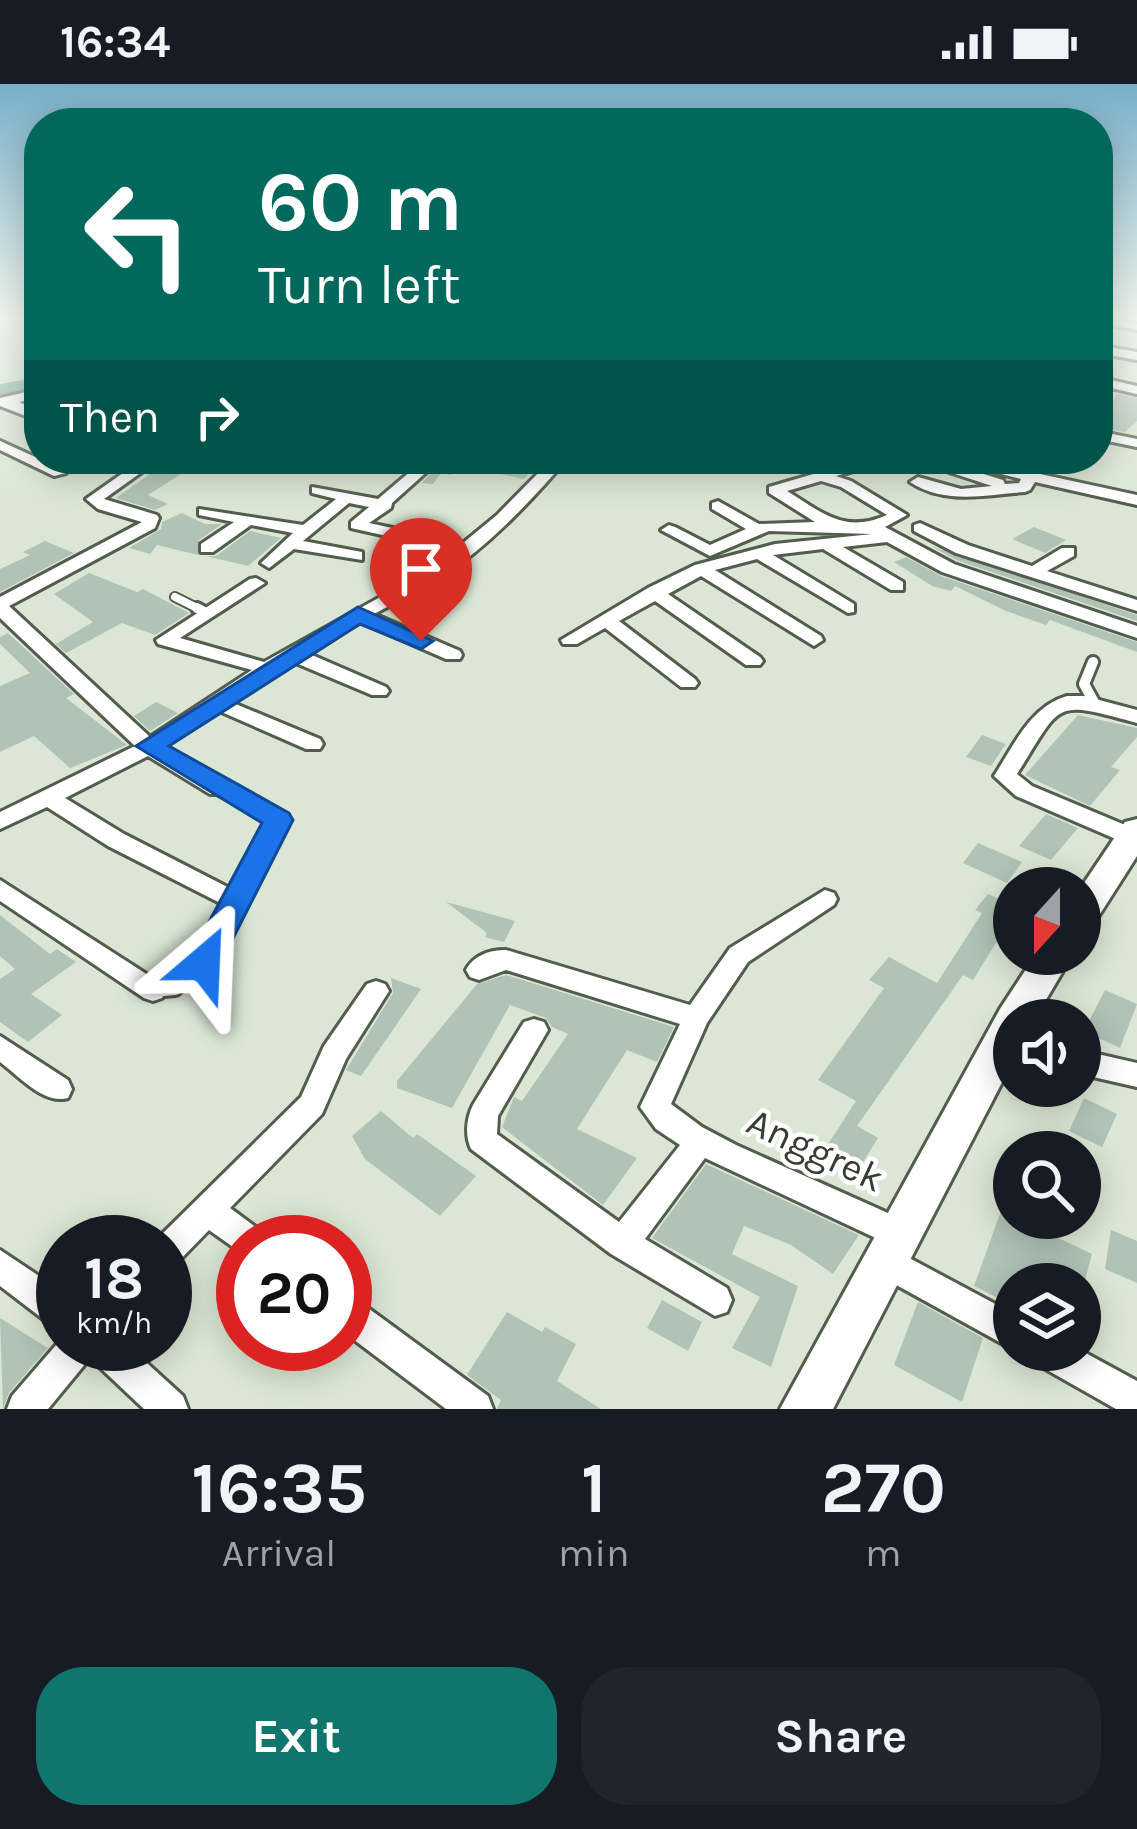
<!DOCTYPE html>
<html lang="en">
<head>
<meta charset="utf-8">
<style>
	:root { --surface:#171b24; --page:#20242c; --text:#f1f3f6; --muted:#9ea1a6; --accent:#0f766e }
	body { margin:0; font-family:Karla,sans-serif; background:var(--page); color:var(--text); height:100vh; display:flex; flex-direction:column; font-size:45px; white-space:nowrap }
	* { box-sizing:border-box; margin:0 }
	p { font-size:39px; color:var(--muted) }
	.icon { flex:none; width:66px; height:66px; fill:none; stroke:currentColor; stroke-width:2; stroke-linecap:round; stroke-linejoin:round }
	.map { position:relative; height:1325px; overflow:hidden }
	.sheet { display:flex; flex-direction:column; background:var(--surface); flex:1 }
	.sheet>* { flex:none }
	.guide { position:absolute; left:24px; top:24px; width:1089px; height:366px; border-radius:48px; box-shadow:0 6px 30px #0003; background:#00695c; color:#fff; overflow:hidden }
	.needle { width:78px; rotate:201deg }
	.buttons { position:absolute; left:993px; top:783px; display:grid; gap:24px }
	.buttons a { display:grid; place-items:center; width:108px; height:108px; border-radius:50%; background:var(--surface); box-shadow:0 6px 30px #0003; font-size:60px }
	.speed { position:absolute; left:36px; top:1131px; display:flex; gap:24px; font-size:60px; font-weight:700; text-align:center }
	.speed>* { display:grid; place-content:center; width:156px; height:156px; border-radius:50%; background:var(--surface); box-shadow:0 6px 30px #0003; line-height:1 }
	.speed small { font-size:30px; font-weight:400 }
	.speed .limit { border:18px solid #d22; background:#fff; color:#111 }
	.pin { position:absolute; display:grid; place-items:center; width:102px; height:102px; color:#fff; margin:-123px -51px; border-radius:50% 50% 50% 0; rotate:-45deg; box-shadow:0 0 12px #0007 }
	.pin .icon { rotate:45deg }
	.me { position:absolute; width:132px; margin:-66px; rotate:26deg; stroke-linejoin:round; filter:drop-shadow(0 0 9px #0008) }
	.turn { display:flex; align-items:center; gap:42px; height:252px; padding:0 36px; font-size:54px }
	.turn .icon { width:156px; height:156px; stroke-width:2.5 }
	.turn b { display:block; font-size:84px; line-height:102px }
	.then { display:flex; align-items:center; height:114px; padding:0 36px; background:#0003; gap:24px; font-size:45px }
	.eta { display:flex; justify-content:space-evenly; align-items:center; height:204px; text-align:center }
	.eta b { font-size:72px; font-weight:700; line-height:84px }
	.cta { display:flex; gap:24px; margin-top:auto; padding:24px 36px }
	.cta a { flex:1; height:138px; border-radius:48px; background:var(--accent); color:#fff; font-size:48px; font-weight:700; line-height:138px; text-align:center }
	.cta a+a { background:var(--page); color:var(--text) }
	.status { display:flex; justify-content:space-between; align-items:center; height:84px; padding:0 60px; background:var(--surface); direction:ltr }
	.status svg { height:33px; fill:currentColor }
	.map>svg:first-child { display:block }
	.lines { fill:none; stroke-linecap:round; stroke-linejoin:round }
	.river { fill:#71a89b; fill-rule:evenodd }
	.building { fill:#b0c3b6 }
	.lane-far2-casing { stroke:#535d4d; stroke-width:12 }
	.lane-far1-casing { stroke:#535d4d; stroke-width:16 }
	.lane-casing { stroke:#535d4d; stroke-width:18 }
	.street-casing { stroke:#535d4d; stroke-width:6 }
	.secondary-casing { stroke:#535d4d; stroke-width:6 }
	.lane-far2 { stroke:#fff; stroke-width:8 }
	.lane-far1 { stroke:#fff; stroke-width:10 }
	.lane { stroke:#fff; stroke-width:12 }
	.street { fill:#fff; fill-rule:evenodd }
	.secondary { fill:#fff; fill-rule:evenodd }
	.route { fill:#1a73e8; stroke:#114b97; stroke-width:3 }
	.labels { text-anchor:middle; stroke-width:9; stroke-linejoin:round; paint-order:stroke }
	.near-street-label { font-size:39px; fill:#373c34; stroke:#fff }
</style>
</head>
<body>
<div class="status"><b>16:34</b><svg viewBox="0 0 49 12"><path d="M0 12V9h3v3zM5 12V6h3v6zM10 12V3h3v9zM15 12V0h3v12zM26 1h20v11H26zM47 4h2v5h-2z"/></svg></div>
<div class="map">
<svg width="1137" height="1325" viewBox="0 0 1137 1325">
	<rect width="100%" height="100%" fill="#dbe7d4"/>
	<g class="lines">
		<path class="river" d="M39,293V305L0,312V300Z"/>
	</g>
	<path class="building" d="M1117,310L1137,314V337L1125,348L1098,343V326L1106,328Z
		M445,375H542L524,395L462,382L450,391L441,389L433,400L422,399Z
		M157,385L184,388L148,411L168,420L155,426L116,414Z
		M182,429L205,440H222L199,456L198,471L157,461L150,470L129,464L161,445L162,438Z
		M1034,443L1066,456L1045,469L1012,455Z
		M250,447L281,454L248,482L206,472H216Z
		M45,457L74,469L0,508V485L30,471L23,468Z
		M931,462L1137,531V537L956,476Z
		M906,473L941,492L1137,558V568L1050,536L1046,541L1006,527L955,502L951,507L932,502L894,478Z
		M89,489L137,508L143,505L189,529L155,551L122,539L66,569L56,560L93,538L54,510Z
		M8,549L74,610L66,614L127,661L70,684L34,652L0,668V602L30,589L0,560V553Z
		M156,618L178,629L150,647L134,632Z
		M1078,631L1137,644V653L1111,683L1120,686L1090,722L1025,691Z
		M982,651L1006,660L991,682L966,673Z
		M1046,730L1078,744L1051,776L1019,762Z
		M978,759L1022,778L1007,799L963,779Z
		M988,810L1014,822V845L1007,841L973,896L963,891L857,1042L878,1054L855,1091L821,1071L856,1017L818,996L884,904L869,896L889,873L937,899L982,829L975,826Z
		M446,818L515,837L504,858L485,853L487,849Z
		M0,831L50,870L57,865L76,878L31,910L62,931L28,958L0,938V895L15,885L0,872Z
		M506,891L674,943L657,978L627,966L577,1045L637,1074L603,1121L502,1043L514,1013L522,1017L568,950L552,943L546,934L510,921L452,1024L397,1004V997L477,900Z
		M391,894L421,905L361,992L346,986L393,909Z
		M1105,906L1137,920L1120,964L1084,947Z
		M1084,1014L1117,1030L1102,1063L1069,1047Z
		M381,1027L413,1054L417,1050L476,1092L440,1132L365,1075L352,1052Z
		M706,1080L859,1151L833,1190L791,1161L744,1142L732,1170L798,1202L771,1283L732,1264L760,1213L652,1154Z
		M1001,1127L1092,1170L1084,1200H1014V1222L974,1202Z
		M1111,1146L1137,1157V1199L1105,1185Z
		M662,1216L702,1238L688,1267L647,1244Z
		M918,1218L983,1254L962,1318L894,1281Z
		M507,1228L542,1248L545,1243L576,1260L557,1297L601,1325H497L501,1316L467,1291Z
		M0,1234L48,1264L9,1309L3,1325Z"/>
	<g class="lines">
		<g class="lane-far2-casing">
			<path id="lane-far2" d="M202,377L215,379
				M175,513L203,527"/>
		</g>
		<g class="lane-far1-casing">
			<path id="lane-far1" d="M197,524L206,529
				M1093,578L1084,600L1095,620
				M218,705L276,735"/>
		</g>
		<g class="lane-casing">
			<path id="lane" d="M154,907L175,905L204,879L276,745L278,736L270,732"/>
		</g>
		<g class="street-casing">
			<path id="street" d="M1098,232L1137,240V246L1098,238Z
				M1098,261L1137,268V276L1098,269Z
				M1098,293L1137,302V310L1098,301Z
				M39,305V313L19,318L39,328V337L0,322V314Z
				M1098,347L1137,355V363L1098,355Z
				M0,357L64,386L66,389L54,392L0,366Z
				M143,375H160L104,415L157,431L159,434L155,444L9,522L150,653L252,586L158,560L156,556L250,495L256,494L265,499L180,554L264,578L432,484L453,467L351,444V438L369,423L349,419L303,457L362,468V476L294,465L269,484L261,479L293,449L251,441L213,468H201V460L234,438L199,431V425L303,441L336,415L312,409V403L378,415L425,375H441L392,419L391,424L369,439L463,459L497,431L552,375H567C531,417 488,463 441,493C420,507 396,518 374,530L460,567L462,571L460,575H446L361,538L305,568L386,603L389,607L386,611H372L291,577L231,618L320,655L323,660L320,665H306L217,626L164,663L226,700L229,705L226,710H210L148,672L65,714L124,750L243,811L246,817L243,823L234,826L108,762L47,723L0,745V728L135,662L0,534V513L142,438L98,425L86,415Z
				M974,375H991L999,381L1137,411V421L1035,398L1030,406L1025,408C986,411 945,421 910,398L918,393L961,405L992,402L949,388V382L954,381L1003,396L1005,400L1019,399L1021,395L989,387Z
				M858,377L865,381L863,384L836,392L851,397L907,431L885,443L954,480L1137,542V554L942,488L887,458L843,463L903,498V506H891L823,465L773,471L854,520V528L848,529L757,475L715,486L821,552L823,556L814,562L701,492L668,510L760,573L763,577L760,581H746L655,517L619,537L695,595L698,599L695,603H681L605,544L577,560H563L561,556L648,504L695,481L775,460L872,450L769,447L710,472L661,446L669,441L675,443L710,461L746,445L712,425V419L718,417L759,440L815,438L769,409V403ZM821,397L841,403L887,431C844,450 823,429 787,407Z
				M920,439L968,461L1032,482L1062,464H1074V472L1047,487L1137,516V527L956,469L914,447V441Z
				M1067,612H1084L1137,626V639C1052,616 1063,617 1017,690L1032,702L1137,746V760L1125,759L1016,712L994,692C1014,661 1030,623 1067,612Z
				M0,796L162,900L166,907L162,914L153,917L144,914L0,817Z
				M825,806L834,809L837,815L834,821L748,878L707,939L671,1020L702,1043L736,1061L908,1138L913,1149L908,1160L897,1164L705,1074L645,1155L727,1204L732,1216L727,1228L715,1232L611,1170L471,1065C465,1052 466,1035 473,1021L524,938L534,935L544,938L548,946L498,1032L497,1050L619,1138L680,1061L656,1045L640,1023L680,940L506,886L479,896L470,893L466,886C474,871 490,866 506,866L690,921L730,864Z
				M376,897L385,900L389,907L346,975L322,1030L230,1124L261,1147L266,1158H243V1170L209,1146L176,1180L165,1184V1158H154L301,1013L324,962L367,900Z
				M0,952L68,996L72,1005L68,1014C44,1021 19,992 0,978Z
				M1080,966L1137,979V1003L1080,990Z
				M883,1160L1014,1230V1266L871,1187L867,1176L871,1165Z
				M0,1166L63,1208V1246L51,1241L0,1202Z
				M345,1211L357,1216L488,1312L493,1325H446L345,1249Z
				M63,1253V1260H126L183,1312L188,1325H144L90,1274L48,1325H7L12,1312Z
				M1028,1266H1080L1137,1297V1325H1116L1033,1278Z"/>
		</g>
		<g class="secondary-casing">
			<path id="secondary" d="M1137,735V772L1093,841L1080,845V805L1125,738Z
				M1036,870H1073L1034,936H1014V975L833,1325H780L1000,925Z"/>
		</g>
		<use href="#lane-far2" class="lane-far2"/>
		<use href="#lane-far1" class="lane-far1"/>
		<use href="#lane" class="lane"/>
		<use href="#street" class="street"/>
		<use href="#secondary" class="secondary"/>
	</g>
	<linearGradient id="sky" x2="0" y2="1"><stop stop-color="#78afc9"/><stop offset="0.56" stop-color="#eff4ec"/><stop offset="1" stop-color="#eff4ec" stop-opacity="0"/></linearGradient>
	<rect width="1137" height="416" fill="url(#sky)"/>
	<path class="route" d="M358,523L433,557L421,565L360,540L169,662L289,729L293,736L216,888L204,891L192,888L187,879L262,739L136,662Z"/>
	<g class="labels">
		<g class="near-street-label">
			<text transform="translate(816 1065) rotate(25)" y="14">Anggrek</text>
		</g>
	</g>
</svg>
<div class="buttons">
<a><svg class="needle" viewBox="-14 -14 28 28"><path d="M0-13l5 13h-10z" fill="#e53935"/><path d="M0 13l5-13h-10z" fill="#9ea1a6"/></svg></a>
<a><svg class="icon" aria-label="sound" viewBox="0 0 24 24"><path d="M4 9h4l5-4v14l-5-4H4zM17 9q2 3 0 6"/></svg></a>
<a><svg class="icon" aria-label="search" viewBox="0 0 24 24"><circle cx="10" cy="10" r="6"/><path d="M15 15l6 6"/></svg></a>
<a><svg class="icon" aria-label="layers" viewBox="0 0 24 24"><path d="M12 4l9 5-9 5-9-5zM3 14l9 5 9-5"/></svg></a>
</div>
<div class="speed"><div>18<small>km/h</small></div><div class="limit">20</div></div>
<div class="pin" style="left:421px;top:557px;background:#d93025"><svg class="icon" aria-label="arrive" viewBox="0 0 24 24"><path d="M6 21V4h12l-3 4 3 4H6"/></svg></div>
<svg class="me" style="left:204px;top:879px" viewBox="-20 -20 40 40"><path d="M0-17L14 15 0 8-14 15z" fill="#1a73e8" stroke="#fff" stroke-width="4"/></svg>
<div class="guide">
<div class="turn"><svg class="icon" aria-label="left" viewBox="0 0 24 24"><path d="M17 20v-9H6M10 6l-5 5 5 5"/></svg><div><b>60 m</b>Turn left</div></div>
<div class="then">Then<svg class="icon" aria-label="right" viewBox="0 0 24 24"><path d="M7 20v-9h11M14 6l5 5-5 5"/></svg></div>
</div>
</div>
<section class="sheet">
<div class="eta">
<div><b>16:35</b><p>Arrival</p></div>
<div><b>1</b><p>min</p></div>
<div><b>270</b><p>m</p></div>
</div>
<div class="cta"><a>Exit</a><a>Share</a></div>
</section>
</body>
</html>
